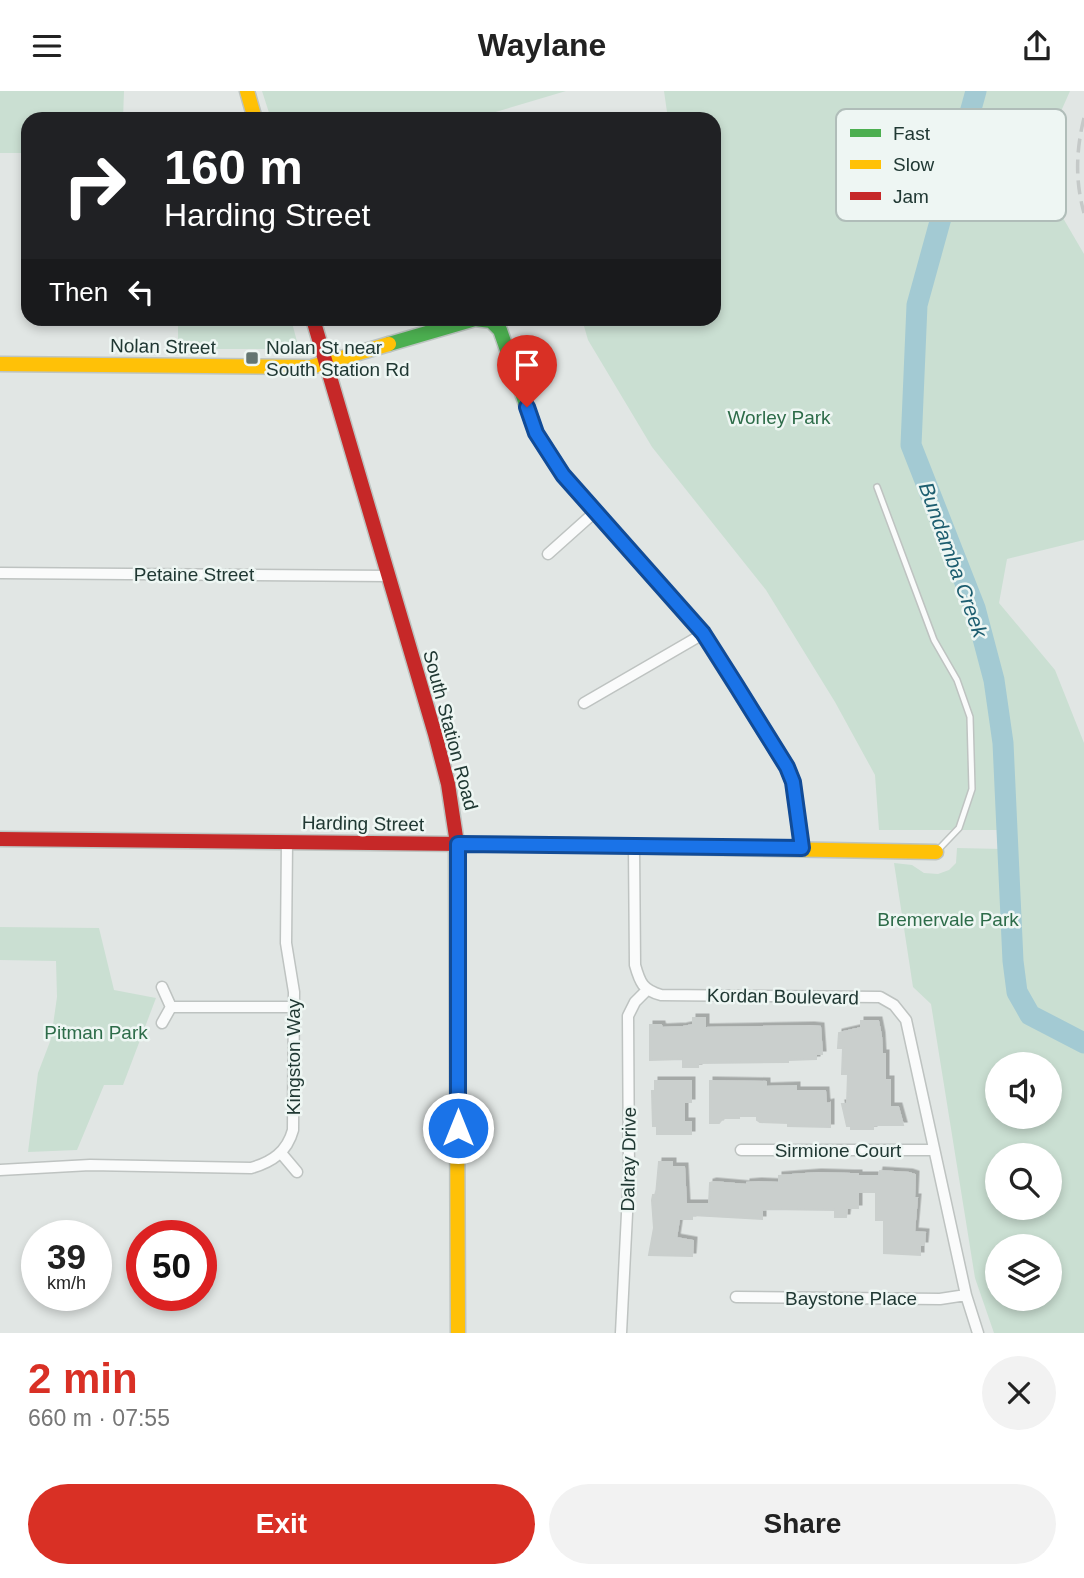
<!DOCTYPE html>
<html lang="en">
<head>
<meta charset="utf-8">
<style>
	:root { --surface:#fff; --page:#f2f2f2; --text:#222; --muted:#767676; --accent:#d93025 }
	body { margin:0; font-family:Helvetica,sans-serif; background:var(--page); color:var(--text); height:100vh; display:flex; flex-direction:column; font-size:26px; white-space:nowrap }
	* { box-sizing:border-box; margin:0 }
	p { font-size:23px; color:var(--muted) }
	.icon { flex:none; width:38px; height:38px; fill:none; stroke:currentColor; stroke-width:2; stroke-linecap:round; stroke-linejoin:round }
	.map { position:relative; height:1242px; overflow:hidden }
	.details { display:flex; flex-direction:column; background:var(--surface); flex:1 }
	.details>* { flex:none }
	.guide { position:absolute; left:21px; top:21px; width:700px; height:214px; border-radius:21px; box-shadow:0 4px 10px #0003; background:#202124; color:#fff; overflow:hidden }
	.fabs { position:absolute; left:985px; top:961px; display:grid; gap:14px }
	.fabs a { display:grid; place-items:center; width:77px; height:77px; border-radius:50%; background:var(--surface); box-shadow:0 4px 10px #0003; font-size:35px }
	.speed { position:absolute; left:21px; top:1129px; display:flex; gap:14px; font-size:35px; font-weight:700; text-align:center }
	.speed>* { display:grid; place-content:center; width:91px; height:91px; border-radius:50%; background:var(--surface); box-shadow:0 4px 10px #0003; line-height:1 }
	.speed small { font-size:18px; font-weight:400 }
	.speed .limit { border:10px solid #d22; background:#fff; color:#111 }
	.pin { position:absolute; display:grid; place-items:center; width:60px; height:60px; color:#fff; margin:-72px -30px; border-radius:50% 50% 50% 0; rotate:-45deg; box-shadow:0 0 7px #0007 }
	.pin .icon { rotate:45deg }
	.me { position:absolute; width:77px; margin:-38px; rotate:0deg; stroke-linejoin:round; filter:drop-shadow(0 0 5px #0008) }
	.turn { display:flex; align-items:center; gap:24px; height:147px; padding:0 28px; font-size:32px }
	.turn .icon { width:91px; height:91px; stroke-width:2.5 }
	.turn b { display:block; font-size:49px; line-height:60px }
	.then { display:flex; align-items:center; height:66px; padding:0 28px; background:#0003; gap:14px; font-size:26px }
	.round { display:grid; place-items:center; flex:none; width:74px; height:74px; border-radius:37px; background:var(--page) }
	.summary { display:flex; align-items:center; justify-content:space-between; height:119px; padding:0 28px }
	h1 { font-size:42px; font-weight:800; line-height:52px; color:var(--accent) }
	.primary-button { display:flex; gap:14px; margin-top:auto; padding:14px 28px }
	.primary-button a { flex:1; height:80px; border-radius:42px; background:var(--accent); color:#fff; font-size:28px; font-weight:800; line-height:80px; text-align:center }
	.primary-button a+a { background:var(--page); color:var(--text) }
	header { display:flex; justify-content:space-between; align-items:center; height:91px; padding:0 28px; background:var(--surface); font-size:32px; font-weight:800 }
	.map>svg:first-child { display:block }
	.green { fill:#cadfd2; fill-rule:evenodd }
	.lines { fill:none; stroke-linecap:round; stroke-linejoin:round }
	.river { stroke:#a3cad3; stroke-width:21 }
	.building { fill:#cacfcd; stroke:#cacfcd; stroke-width:2; filter:url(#shadow) }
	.lane-casing { stroke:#bec3c1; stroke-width:8 }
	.street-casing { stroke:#bec3c1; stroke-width:13 }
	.fast-casing { stroke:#bdc4c1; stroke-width:17 }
	.slow-casing { stroke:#bdc4c1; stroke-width:17 }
	.jam-casing { stroke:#bdc4c1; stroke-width:17 }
	.lane { stroke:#fafbfb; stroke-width:5 }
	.street { stroke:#fafbfb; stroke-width:10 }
	.fast { stroke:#4caf50; stroke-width:14 }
	.slow { stroke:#ffc107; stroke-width:14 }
	.jam { stroke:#c62828; stroke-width:14 }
	.rail { stroke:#c5c9c8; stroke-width:3.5; stroke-dasharray:14 7; stroke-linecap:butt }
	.route-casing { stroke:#114b97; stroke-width:18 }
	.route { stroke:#1a73e8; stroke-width:12 }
	.poi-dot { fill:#647571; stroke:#eef6f3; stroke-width:2.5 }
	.labels { text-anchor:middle; stroke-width:5; stroke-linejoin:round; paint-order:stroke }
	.street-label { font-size:19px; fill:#203833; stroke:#eef6f3 }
	.poi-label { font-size:19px; fill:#203833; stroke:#eef6f3; text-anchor:start }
	.park-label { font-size:19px; fill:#2d6c49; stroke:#eef6f3 }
	.water-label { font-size:21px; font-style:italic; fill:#1e5e70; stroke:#eef6f3 }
	.key { fill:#eef6f3; stroke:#b0bdb9; stroke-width:2 }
	.key-label { font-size:19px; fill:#203833 }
</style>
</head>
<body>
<header><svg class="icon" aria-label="menu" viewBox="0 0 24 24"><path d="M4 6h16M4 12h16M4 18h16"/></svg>Waylane<svg class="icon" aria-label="share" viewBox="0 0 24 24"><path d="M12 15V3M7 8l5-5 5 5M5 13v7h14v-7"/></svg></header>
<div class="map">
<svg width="1084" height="1242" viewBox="0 0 1084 1242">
	<defs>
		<filter id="shadow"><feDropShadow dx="3.5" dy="-3.5" stdDeviation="0" flood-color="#0004"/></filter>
	</defs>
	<rect width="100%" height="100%" fill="#e1e6e4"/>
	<path class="green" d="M0,0H124L123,28H28V62H0Z
		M262,0H566L472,28H271Z
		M664,0H1070L1054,36L1063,127L1084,163V449L1007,468L999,512L1055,579L1084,652V1242H994L975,1187L931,913L913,896L894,772L912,774L924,782L938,783L949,779L956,772L957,757L1003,758L1000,739H879L875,684L835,611L766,499L652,356L588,249L582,228H714V84L721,81L714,75V28H668ZM998,973H1050V1026H998ZM998,1064H1050V1116H998ZM998,1155H1050V1208H998Z
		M178,228H291L299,258H178Z
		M0,836L99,837L114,899L156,907L123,994H104L77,1059L28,1061L38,982L51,948L57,906L56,870L0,869Z"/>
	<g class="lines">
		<path class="river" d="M976,0L917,214L911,354L975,517L994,589L1003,652L1013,870L1017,901L1030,924L1084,952"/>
	</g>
	<path class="building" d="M693,927H705V937L811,935L820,936L822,963H816V968L788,969V971L698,972V976H683V968L650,969V934H661L662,937L683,936L693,934Z
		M861,930H878L881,945L882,963H885V989H890V1016H898L903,1034H873V1038H851V1035H847L842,1013H847L848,983H842L843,957H838L839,942L861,937Z
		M655,990H691V1011H684V1031H691V1043H657V1035H653L652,1000H655Z
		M710,990L766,991V996L796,995V1000H825L826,1013L830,1012V1036L788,1035V1032L760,1031L757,1029V1025H739V1027H723L719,1032H710Z
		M659,1071H672V1076H684L686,1113H709L710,1092L713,1091L747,1094V1092L758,1091L779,1092V1085L818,1082L851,1083H858V1085H879L880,1080L909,1082L915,1084L914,1107H917L914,1141L925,1142L924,1154H920V1164L884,1162V1129H876V1101H858V1117H847L846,1126H835V1119L769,1118L762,1119V1128L692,1124V1128H679L676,1147L693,1150L692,1165L649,1164L654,1137L652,1109L653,1104H656Z"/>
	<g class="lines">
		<g class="lane-casing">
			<path id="lane" d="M517,28H521
				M877,396L934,549L957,589L970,626L972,698L959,737L936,761"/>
		</g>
		<g class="street-casing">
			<path id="street" d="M548,463L595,421
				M0,482L389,485
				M584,612L703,543
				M634,755L635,874C640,892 643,899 661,904L880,906L894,914L906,929L966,1204L978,1242
				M171,916H294
				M162,932L171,916L162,896
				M741,1059H934
				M281,1062L297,1081
				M0,1079L90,1074L251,1077C272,1071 287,1061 293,1039L294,901L286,852L287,751
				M736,1206L940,1208L966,1204
				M621,1242L629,1083L628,925L635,911L646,900"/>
		</g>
		<g class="fast-casing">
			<path id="fast" d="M389,253L475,228L491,230L500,239L536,342L563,384L703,543L722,573"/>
		</g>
		<g class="slow-casing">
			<path id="slow" d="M247,0L255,28
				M0,273L311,276L389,253
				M456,746L458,1242
				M569,754L936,761"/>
		</g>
		<g class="jam-casing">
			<path id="jam" d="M313,228L435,643L448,693L456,746
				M722,573L787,676L793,691L802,757
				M0,748L569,754"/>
		</g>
		<use href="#lane" class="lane"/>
		<use href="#street" class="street"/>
		<use href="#fast" class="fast"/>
		<use href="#slow" class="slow"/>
		<use href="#jam" class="jam"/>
		<path class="rail" d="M1084,27C1076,59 1075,90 1084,122"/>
	</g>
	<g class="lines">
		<g class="route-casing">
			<path id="route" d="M458,1037V753L802,757L793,691L787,676L736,594L703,542L563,384L536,342L527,316"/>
		</g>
		<use href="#route" class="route"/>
	</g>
	<rect class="poi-dot" x="245" y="260" width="14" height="14" rx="3.5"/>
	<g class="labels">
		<g class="street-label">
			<text transform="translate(163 255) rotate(1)" y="7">Nolan Street</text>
			<text x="194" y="490">Petaine Street</text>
			<text transform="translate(451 639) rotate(75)" y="7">South Station Road</text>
			<text transform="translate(363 732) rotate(1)" y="7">Harding Street</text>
			<text transform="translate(783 905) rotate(1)" y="7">Kordan Boulevard</text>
			<text transform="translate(293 966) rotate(-90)" y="7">Kingston Way</text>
			<text x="838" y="1066">Sirmione Court</text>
			<text transform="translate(628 1068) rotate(-89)" y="7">Dalray Drive</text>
			<text x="851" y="1214">Baystone Place</text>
		</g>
		<g class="poi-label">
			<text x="266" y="263">Nolan St near<tspan x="266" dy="22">South Station Rd</tspan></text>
		</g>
		<g class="park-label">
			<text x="779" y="333">Worley Park</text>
			<text x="948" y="835">Bremervale Park</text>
			<text x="96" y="948">Pitman Park</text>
		</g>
		<g class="water-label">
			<text transform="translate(953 469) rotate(70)" y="7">Bundamba Creek</text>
		</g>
	</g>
	<rect x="836" y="18" width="230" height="112" rx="10" class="key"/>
	<rect x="850" y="38" width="31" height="8" fill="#4caf50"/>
	<rect x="850" y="69" width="31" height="9" fill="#ffc107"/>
	<rect x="850" y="101" width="31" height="8" fill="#c62828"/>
	<g class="key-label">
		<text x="893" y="49">Fast</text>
		<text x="893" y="80">Slow</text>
		<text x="893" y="112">Jam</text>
	</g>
</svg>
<div class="fabs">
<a><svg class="icon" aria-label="sound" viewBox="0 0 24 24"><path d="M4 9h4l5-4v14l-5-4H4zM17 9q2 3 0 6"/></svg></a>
<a><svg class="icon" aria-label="search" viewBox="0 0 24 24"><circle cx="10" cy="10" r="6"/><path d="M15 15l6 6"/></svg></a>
<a><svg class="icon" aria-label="layers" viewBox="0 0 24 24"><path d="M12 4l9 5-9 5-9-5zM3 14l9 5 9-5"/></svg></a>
</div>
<div class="speed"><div>39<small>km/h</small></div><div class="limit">50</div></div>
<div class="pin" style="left:527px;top:316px;background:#d93025"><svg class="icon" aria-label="arrive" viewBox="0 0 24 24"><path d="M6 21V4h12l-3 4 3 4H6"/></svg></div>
<svg class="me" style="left:458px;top:1037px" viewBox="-20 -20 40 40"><circle r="17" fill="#1a73e8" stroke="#fff" stroke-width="3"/><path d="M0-11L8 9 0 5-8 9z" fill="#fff"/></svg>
<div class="guide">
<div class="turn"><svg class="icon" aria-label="right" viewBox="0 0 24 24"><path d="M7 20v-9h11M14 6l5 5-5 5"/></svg><div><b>160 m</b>Harding Street</div></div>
<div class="then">Then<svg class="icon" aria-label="left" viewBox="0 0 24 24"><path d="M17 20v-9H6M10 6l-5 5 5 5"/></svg></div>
</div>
</div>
<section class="details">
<div class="summary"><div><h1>2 min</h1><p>660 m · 07:55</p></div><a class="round"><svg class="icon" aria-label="close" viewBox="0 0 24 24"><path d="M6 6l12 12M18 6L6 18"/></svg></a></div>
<div class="primary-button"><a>Exit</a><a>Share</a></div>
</section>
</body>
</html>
